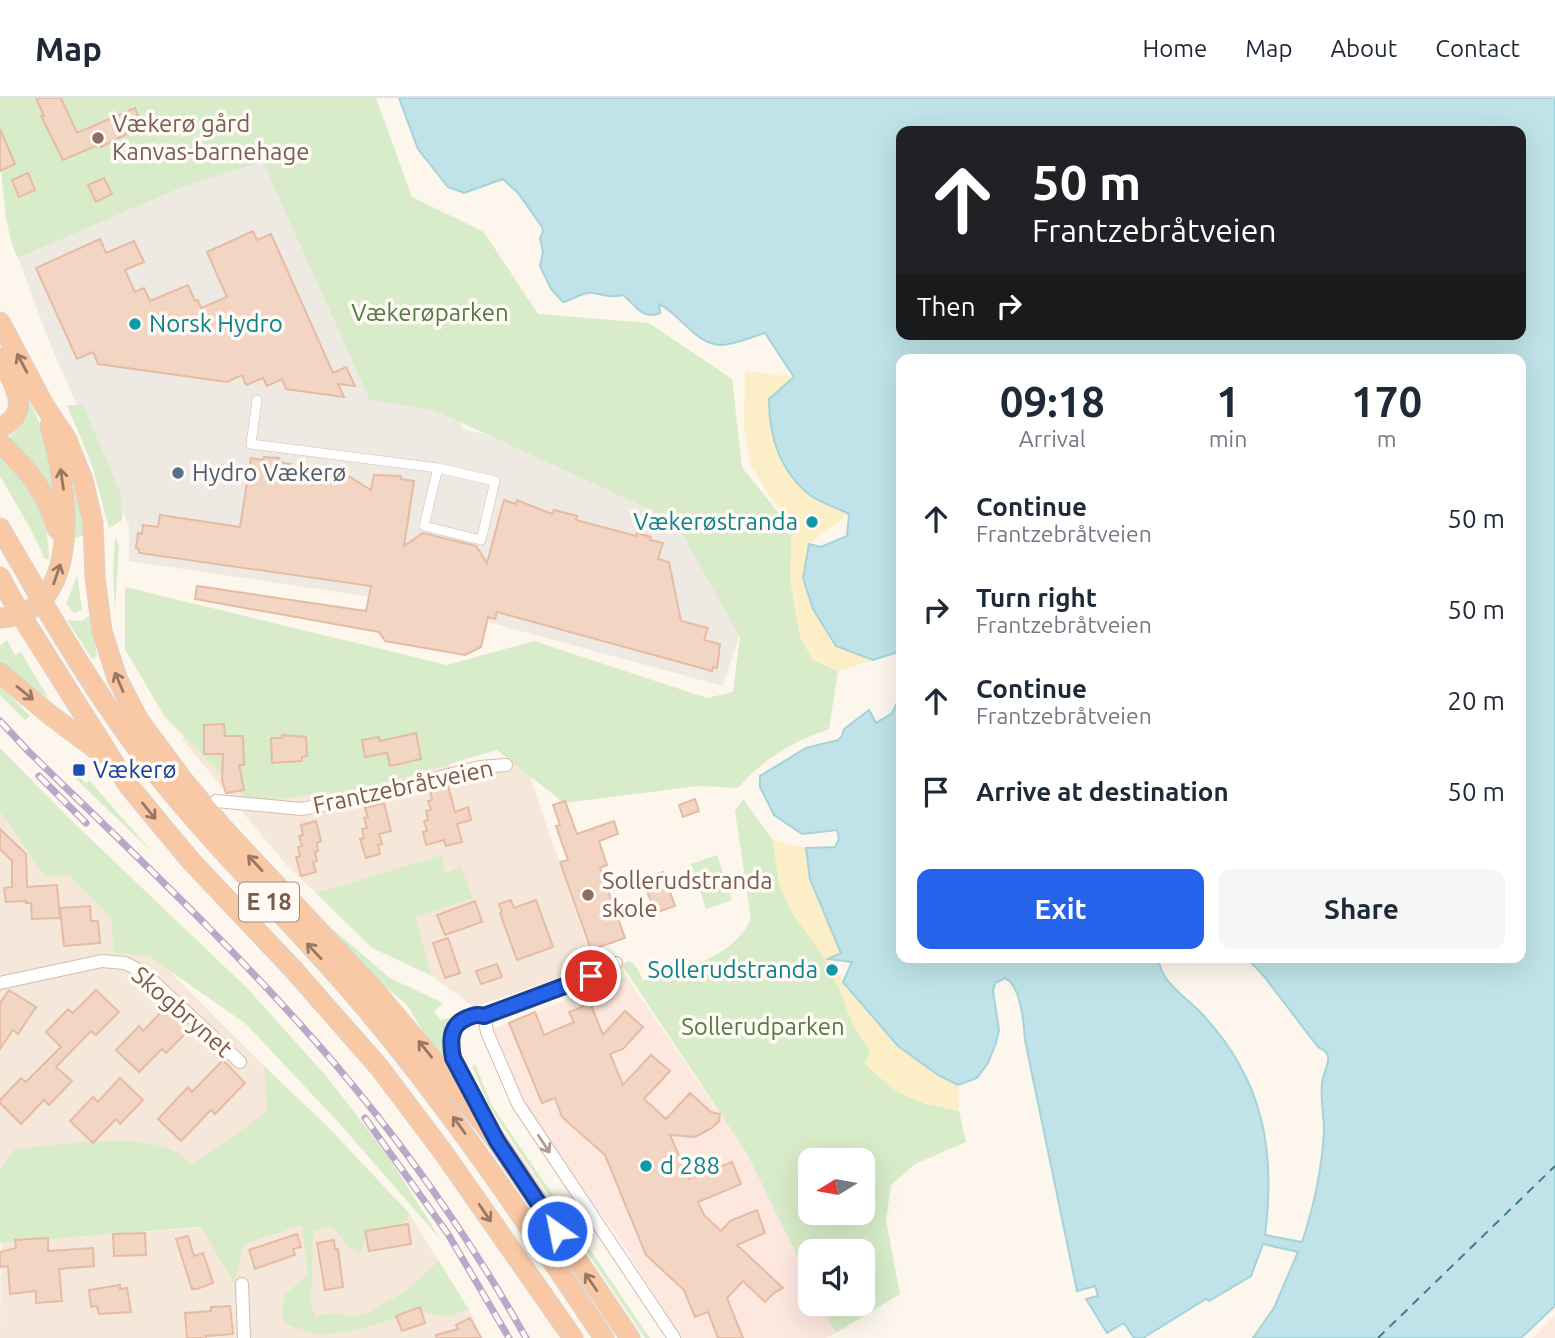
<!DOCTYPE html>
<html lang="en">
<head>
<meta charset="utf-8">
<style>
	:root { --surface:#fff; --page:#f6f6f7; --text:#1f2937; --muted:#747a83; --line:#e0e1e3; --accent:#2563eb }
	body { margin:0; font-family:Ubuntu,sans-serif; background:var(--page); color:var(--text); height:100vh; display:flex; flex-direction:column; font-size:26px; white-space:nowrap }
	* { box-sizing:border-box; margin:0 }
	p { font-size:23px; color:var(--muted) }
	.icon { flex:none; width:38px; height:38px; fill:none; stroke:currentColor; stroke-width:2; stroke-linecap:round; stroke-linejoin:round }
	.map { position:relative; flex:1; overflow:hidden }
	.side { position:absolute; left:896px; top:256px; width:630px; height:609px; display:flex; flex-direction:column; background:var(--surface); border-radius:14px; box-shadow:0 7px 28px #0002 }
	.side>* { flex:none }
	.hud { position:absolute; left:896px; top:28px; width:630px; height:214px; border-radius:14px; box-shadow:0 7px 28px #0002; background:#202124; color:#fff; overflow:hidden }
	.needle { width:46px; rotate:259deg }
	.tools { position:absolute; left:798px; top:1050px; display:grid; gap:14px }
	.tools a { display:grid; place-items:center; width:77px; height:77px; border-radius:14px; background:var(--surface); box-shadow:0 7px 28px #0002; font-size:35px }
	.pin { position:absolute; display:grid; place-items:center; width:60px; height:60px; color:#fff; margin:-30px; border:4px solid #fff; border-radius:50%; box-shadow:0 2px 7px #0007 }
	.me { position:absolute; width:77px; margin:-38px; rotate:327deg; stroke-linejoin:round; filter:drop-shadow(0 0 5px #0008) }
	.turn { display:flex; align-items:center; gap:24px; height:147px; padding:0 21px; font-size:32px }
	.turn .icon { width:91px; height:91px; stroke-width:2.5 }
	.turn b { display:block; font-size:49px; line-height:60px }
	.then { display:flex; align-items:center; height:66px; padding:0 21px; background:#0003; gap:14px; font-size:26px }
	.eta { display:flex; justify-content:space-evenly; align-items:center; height:119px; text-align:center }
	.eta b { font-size:42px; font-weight:700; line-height:49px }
	.button { display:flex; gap:14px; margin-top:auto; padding:14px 21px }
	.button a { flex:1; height:80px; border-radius:14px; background:var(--accent); color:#fff; font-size:28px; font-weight:700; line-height:80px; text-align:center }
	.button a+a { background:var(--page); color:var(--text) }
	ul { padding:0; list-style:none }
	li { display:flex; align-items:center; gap:21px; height:91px; padding:0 21px }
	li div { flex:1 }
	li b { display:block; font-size:26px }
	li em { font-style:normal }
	header { display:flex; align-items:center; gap:42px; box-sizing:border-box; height:98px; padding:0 35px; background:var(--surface); border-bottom:2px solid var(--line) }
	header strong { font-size:33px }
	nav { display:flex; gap:38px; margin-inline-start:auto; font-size:24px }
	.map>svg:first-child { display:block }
	.residential { fill:#f5e8da }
	.commercial { fill:#fde8e0 }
	.industrial { fill:#efe9e4 }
	.green { fill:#d8ecc9; fill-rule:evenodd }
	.sand { fill:#fcefc7 }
	.water { fill:#bfe3e8; stroke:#a5d3da; stroke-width:2; fill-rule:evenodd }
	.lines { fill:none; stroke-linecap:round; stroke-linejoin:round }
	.ferry { stroke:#437c86; stroke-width:2; stroke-dasharray:9 7; stroke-linecap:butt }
	.building { fill:#f3d5c3; stroke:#e6bba3; stroke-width:2 }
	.pedestrian-casing { stroke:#d1beb0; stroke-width:10 }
	.minor-casing { stroke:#d1beb0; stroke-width:14 }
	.trunk-casing { stroke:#dad1cd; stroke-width:21 }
	.pedestrian { stroke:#fff; stroke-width:9 }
	.minor { stroke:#fff; stroke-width:12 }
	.trunk { stroke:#f9c8a4; stroke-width:19 }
	.rail-casing { stroke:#b9a8c9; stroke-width:7 }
	.rail { stroke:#fffaf3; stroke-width:4.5; stroke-dasharray:13; stroke-linecap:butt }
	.trunk-bridge-casing { stroke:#dad1cd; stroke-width:21; stroke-linecap:butt }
	.trunk-bridge { stroke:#f9c8a4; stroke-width:19 }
	.oneway { stroke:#9a7763 }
	.oneway2 { stroke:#af9d94 }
	.route-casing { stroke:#184099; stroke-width:18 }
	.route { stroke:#2563eb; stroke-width:12 }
	.education-dot { fill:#8d6e63; stroke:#fffaf3; stroke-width:2.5 }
	.culture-dot { fill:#0f9aa8; stroke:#fffaf3; stroke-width:2.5 }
	.service-dot { fill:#5c6f8a; stroke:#fffaf3; stroke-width:2.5 }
	.transit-dot { fill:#1a4fb4; stroke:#fffaf3; stroke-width:2.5 }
	.labels { text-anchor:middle; stroke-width:7; stroke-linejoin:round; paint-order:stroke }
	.shield { fill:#fffaf3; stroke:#a28b7f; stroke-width:2 }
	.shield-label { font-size:23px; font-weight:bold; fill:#7a5c4d }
	.education-label { font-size:24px; fill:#785e54; stroke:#fffaf3; text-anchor:start }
	.park-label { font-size:24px; fill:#537a41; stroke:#fffaf3 }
	.culture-label { font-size:24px; fill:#0d838f; stroke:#fffaf3; text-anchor:start }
	.service-label { font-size:24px; fill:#4e5e75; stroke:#fffaf3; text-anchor:start }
	.transit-label { font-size:24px; fill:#164399; stroke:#fffaf3; text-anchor:start }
	.street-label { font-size:24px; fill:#7a5c4d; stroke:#fffaf3 }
</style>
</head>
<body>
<header>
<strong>Map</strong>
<nav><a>Home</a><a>Map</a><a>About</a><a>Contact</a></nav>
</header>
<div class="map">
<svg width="1555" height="1240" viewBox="0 0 1555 1240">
	<rect width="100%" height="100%" fill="#fdf6ec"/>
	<path class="residential" d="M435,624L453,673L523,657L594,868L474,909L432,878L414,819L441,757L316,795L288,769L182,641L202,626Z
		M0,699L9,712L264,968L268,1014L191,1068L176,1053L15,1051L0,1070Z
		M409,1115L469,1212L483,1240H0L1,1144Z"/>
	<path class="commercial" d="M627,879L746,1054L810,1184V1206H821L836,1235L826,1240H681L613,1131L513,1002L482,935Z
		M1555,1218V1240H1533Z"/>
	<path class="industrial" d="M263,64L433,271L463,331L733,398L749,508L723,588L473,520L399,503L129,463V428L48,241L18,160L180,90Z"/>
	<path class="green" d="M0,0H376L412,99L484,134L538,216L649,225L732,281L742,369L792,432L790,481L813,562L838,573L829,631C790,645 766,659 738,690L698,688L564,705L497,652L365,691L249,704L164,618L125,551V489L447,567L534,543L707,600L733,594L740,539L675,423L434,312L370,302L263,64L180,90L18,160C0,128 0,42 0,0Z
		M24,297H27L45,338L57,400L53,402L5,342C24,328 28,321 24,297Z
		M67,307H83L122,398V422L109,430L92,367Z
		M0,356C31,390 48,414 49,461H45L30,430L0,378Z
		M67,366L79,409L84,437L72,442Z
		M115,439L119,447L115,513L113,472Z
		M77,478L82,512L74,515L66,506Z
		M91,516L97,559L92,561L67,522L82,523Z
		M7,542L15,557L21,554L49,601L0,564V548Z
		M0,587L30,618L25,622L0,597Z
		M0,650L74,725L247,890L327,979L388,1058L441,1142L339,1025L246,926L150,859L113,854L112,821L69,777L46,779L0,714Z
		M78,678L86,685L89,682L154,756L76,681Z
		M743,701L773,742L779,786L792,814L822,857L841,894L852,925L870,953L923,1005L959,1013L966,1044L915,1066L891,1087L886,1123L900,1196L836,1235L821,1206H863V1153H810V1184L746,1054L622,867L628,863C638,866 639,875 643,883C681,870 732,862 751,821L735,713ZM810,1062H863V1115H810Z
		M441,757L446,775L461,769L473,800L415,819L432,878L372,850L316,795Z
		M717,757L732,802L706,811L691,766Z
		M316,817L390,880L443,905L434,914L440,922L451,920L447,958L475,1008L436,957L408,908L376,881Z
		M475,966L491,1006L650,1240H645L520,1055L490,1009L472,968Z
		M264,968L329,1030L409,1115L407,1123L384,1131L367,1133L361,1156L348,1148L332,1129L313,1132L311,1209L315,1218L338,1215L351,1219L367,1215L404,1194L439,1163L469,1212L445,1219L426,1214L407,1216L358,1232L320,1237L290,1228L283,1221L282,1209L285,1197L308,1176L302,1127L244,1146L234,1185L201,1129L0,1145V1070L15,1051C59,1047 135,1034 175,1053C181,1056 186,1063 191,1067L267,1014Z"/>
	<path class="sand" d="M745,273L794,279L807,396L849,416L809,446L804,480L836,548L873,562L838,573L813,562L800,540L790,481L792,432L751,368L744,332Z
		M773,742L806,750L810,782L841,855L828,861C863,915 901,957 958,987L959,1013L923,1005L895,993L865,966L870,952L852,925L841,894L822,857L792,814L779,786Z"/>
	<path class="water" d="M399,0H1555V1208L1521,1240H1253L1274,1210L1298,1154L1263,1146L1251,1178L1209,1203L1206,1201L1143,1240H1134L1124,1225L1107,1235L1086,1201L1098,1198L1095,1188L1077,1193L1025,942C1024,926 1021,887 1005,880L995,885L993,893L999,932L996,945L988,965L977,980L958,987L938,977L898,948L843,884L852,864L828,861L841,855L810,781L806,750L835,749L839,741L837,732L802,736L774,717L760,689V678L806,650L838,642L842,638L844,631L869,612L876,625L892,615L901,597V859H1158C1161,886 1186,898 1203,917C1263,982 1276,1051 1265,1137L1302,1144C1314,1108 1322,1072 1324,1033C1324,1017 1320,1001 1322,985C1323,971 1338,957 1318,949L1263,877L1246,859H1521V261H901V553L873,562L836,548L813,511L803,480L809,446L821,449L847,438L849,416C836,409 817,404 806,394C779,370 769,336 769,301L794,279L765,235C751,239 736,246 722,247C696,248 681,216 659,206L660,215C643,223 634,206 623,197C608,200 606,197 593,195C583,193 573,202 563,204L551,191L540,168L543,154L540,140L543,134L542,129L518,95L503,81L464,95L448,89L418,51ZM901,33H1521V236H901Z"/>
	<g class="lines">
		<path class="ferry" d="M1378,1240L1555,1068"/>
	</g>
	<path class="building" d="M36,0H61L77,35L135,10L142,28L101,49L100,46L63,62L41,18H44Z
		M0,31L15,66L0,73Z
		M28,75L35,92L19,99L12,82Z
		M104,80L112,96L96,104L88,87Z
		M253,133L257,142L271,136L333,275L346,269L355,288L338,286L344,299L286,291L282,281L267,288L263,280L246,287L242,277L227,284L98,266L93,254L77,261L36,170L100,141L106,155L134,143L144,164L125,172L135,194L144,190L150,203L188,187L195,203L198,202L201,210L227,199L207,154Z
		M264,359L279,360L278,364L291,366L289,379L313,373H329L350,379L371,392L374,377L401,378V381L414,383L404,448L423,435L476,448L487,465L504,402L516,406L517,402L552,416L554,412L577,418L576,422L636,438L637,435L651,439L650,442L663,445L658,461L669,464L681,523L708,530L704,542L720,546L717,570L713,569L712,573L497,514L495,521L488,519L481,549L465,557L385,543L379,534L195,501L197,488L366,513L371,488L139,455V451L136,450L138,435L142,436L143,427L158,429L160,417L240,429L251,360L263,362Z
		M224,626L225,638H243L244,667H239L244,692L226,695L222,682L223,656H204V627Z
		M416,635L421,661L390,668L387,655L365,659L362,642L379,639L380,643Z
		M282,637L306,639L307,658L302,659V663L272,665L271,640H282Z
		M448,688L455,714L468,709L471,722L457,726L462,744L446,748L444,742L426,747L423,734L427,733L424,723L428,722L426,713L431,712L428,703L432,702L430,692Z
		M695,701L699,713L683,719L679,707Z
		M565,703L577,736L614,723L618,736L599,743L607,767L600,770L625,840L591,852L560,764L568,762L556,728L560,727L553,707Z
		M384,705L391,733L379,736L382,746L378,747L380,756L366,760L360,741L364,740L362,731L367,730L364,720L368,719L365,710Z
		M316,723L321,743L317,745L318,753L315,754L317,763L313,764L316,774L301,778L296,759L300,758L298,749L302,748L299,738L303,737L301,727Z
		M0,731L26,756L27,789L57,787L60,820L32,821L31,805H26V803L6,804L4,790L12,789V763L0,751Z
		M663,774L675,808L655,815L643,781Z
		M511,802L514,810L536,802L553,849L517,862L500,815L502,814L499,806Z
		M475,803L482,824L445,837L437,817Z
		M90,808L91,823H98L100,845L64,848L60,810Z
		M448,840L460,875L445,880L433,845Z
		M497,866L502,879L481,886L476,873Z
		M9,892L36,909L18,936L13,932L0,951V905Z
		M96,892L119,914L96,937L91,933L56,969L72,983L49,1007L44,1002L21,1026L0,1005V1002L21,980L26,984L61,949L46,934L68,911L73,915Z
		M589,902L603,937L625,913L643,929L623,951L610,956L623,987L651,957L670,973L644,1001L666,1021L690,995L711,1014L720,1016L719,1023L712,1030L695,1039L670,1037L689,1081L732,1064L741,1086L698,1104L704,1117L721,1133L730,1123L757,1112L765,1135L737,1147L783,1190L775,1194L765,1204L743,1183L727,1200L743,1240H718L708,1214L695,1219L684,1192L646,1157L605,1057L562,1019L555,1000L542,1005L509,925L535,914L544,937L574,924L569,914L582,909Z
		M166,909L189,932L166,955L162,951L139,974L116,952L139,928L143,933Z
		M223,962L245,985L215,1016L211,1012L181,1043L158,1021L188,989L192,994Z
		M120,980L143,1002L120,1026L116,1021L93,1045L70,1023L93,999L98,1004Z
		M408,1126L411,1146L369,1153L365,1133Z
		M145,1135L146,1157L114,1158L113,1136Z
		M297,1136L301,1149L293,1151L295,1157L255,1171L249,1152Z
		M188,1138L194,1158L203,1155L213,1185L197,1191H192L176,1141Z
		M48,1140V1153L93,1150L94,1168L59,1171L62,1203L36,1205V1193L10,1196L8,1168L0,1169V1154L16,1150L15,1142Z
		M334,1142L335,1151H338L343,1189L325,1192L317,1145Z
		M120,1187V1191L127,1190L131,1214L99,1216L97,1208L91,1209L89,1192Z
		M230,1208L233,1236L206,1238V1240H187L185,1215L211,1213V1209Z
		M420,1209L425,1225L402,1233L396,1218Z
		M470,1220L481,1240H436V1237L458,1231L456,1227Z"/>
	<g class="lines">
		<g class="pedestrian-casing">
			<path id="pedestrian" d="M257,302L251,346L438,370L495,383L481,442L424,428L438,370"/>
		</g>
		<g class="minor-casing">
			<path id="minor" d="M216,703L302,711L375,696L480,669L506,667
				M0,885L102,863L125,865L143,874L240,964
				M484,918L591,878L616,865
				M480,1012C470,990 433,940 463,921C469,918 477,916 484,918L487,934L518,1006L674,1240
				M242,1186L244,1240"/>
		</g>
		<g class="trunk-casing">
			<path id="trunk" d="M0,224L44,307L66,340L83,382L93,425L95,479L102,533L117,580L138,621L183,682L223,730L376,894L433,962L497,1043L630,1240
				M0,260C13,284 34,314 0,330
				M0,345C27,370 47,395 57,431
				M0,430L28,478
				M0,479L9,496
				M50,517C87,579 126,640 173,696C235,771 306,838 368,913C455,1017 529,1128 604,1240
				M0,520C87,515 67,384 50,328
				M29,530L128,687L191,763L293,871L379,969L443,1054L573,1240
				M0,575L49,616L101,655"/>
		</g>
		<use href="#pedestrian" class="pedestrian"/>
		<use href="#minor" class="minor"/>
		<use href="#trunk" class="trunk"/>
		<g class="rail-casing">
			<path id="rail" d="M0,623L30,655C134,756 241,856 335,966C407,1051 471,1142 526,1240
				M39,678L86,725
				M365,1020L448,1136L509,1240"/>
		</g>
		<use href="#rail" class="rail"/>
		<g class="trunk-bridge-casing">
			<path id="trunk-bridge" d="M28,478L50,517
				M9,496L29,530"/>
		</g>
		<use href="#trunk-bridge" class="trunk-bridge"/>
	</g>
	<defs><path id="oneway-shaft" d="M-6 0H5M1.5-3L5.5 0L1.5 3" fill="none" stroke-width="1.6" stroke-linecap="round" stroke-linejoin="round" transform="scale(1.75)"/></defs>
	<g class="oneway">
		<use href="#oneway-shaft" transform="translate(22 265) rotate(-118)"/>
		<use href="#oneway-shaft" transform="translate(62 381) rotate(-98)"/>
		<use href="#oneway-shaft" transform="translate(57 476) rotate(-71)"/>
		<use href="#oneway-shaft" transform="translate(119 584) rotate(-113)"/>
		<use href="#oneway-shaft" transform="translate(25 595) rotate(39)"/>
		<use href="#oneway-shaft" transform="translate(149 713) rotate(51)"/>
		<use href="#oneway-shaft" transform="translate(255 765) rotate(-133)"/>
		<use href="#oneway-shaft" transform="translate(314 853) rotate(-133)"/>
		<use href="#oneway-shaft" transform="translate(425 951) rotate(-129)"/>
		<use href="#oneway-shaft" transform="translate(459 1027) rotate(-126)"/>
		<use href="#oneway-shaft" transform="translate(485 1115) rotate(56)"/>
		<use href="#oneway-shaft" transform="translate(591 1184) rotate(-124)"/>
	</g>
	<use class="oneway2" href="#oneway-shaft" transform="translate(544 1046) rotate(57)"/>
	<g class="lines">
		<g class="route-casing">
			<path id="route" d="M557,1133L497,1043L453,960C450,944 449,927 467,920C474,917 477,916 484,918L591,878"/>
		</g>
		<use href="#route" class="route"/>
	</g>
	<g class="education-dot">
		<circle cx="98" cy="40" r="7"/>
		<circle cx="588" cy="797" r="7"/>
	</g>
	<g class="culture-dot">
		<circle cx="135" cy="226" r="7"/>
		<circle cx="812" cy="424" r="7"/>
		<circle cx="832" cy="872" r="7"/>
		<circle cx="646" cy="1068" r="7"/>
	</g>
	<circle class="service-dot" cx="178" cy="375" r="7"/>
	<rect class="transit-dot" x="72" y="665" width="14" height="14" rx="3.5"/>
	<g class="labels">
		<rect class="shield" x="239" y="784.5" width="60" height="39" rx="5"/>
		<g class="shield-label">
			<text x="269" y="812">E 18</text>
		</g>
		<g class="education-label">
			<text x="112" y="34">Vækerø gård<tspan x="112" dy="28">Kanvas-barnehage</tspan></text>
			<text x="602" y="791">Sollerudstranda<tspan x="602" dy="28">skole</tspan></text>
		</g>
		<g class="park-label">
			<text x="430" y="223">Vækerøparken</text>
			<text x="763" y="937">Sollerudparken</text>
		</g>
		<g class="culture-label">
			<text x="149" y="234">Norsk Hydro</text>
			<text x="798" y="432" text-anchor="end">Vækerøstranda</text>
			<text x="818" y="880" text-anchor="end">Sollerudstranda</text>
			<text x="660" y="1076">d 288</text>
		</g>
		<g class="service-label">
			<text x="192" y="383">Hydro Vækerø</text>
		</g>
		<g class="transit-label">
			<text x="93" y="680">Vækerø</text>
		</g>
		<g class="street-label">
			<text transform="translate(403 689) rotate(-12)" y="8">Frantzebråtveien</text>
			<text transform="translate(182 914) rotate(41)" y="8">Skogbrynet</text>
		</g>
	</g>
</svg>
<div class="tools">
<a><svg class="needle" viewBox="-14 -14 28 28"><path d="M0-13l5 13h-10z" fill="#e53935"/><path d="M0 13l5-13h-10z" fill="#747a83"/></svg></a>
<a><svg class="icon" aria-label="sound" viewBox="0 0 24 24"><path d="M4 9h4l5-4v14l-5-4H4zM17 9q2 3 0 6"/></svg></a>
</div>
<div class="pin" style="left:591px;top:878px;background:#d93025"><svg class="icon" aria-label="arrive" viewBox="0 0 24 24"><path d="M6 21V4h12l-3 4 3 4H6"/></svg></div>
<svg class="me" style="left:557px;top:1133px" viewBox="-20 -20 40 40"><circle r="17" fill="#2563eb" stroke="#fff" stroke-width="3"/><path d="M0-11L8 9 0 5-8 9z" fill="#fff"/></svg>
<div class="hud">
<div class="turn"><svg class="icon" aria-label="ahead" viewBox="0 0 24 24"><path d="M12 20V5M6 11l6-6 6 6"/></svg><div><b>50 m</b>Frantzebråtveien</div></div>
<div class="then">Then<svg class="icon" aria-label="right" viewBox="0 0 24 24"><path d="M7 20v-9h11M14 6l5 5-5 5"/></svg></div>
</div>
<section class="side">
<div class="eta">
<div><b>09:18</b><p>Arrival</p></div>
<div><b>1</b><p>min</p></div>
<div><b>170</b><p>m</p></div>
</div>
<ul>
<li><svg class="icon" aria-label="ahead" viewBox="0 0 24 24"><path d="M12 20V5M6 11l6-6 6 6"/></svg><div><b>Continue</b><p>Frantzebråtveien</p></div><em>50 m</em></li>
<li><svg class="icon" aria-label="right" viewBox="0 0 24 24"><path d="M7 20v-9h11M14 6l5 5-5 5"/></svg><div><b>Turn right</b><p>Frantzebråtveien</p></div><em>50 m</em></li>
<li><svg class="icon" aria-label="ahead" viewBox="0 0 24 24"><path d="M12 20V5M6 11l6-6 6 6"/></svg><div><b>Continue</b><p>Frantzebråtveien</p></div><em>20 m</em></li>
<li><svg class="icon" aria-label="arrive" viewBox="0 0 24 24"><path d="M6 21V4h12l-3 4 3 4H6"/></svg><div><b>Arrive at destination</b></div><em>50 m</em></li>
</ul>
<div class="button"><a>Exit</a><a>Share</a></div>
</section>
</div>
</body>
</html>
